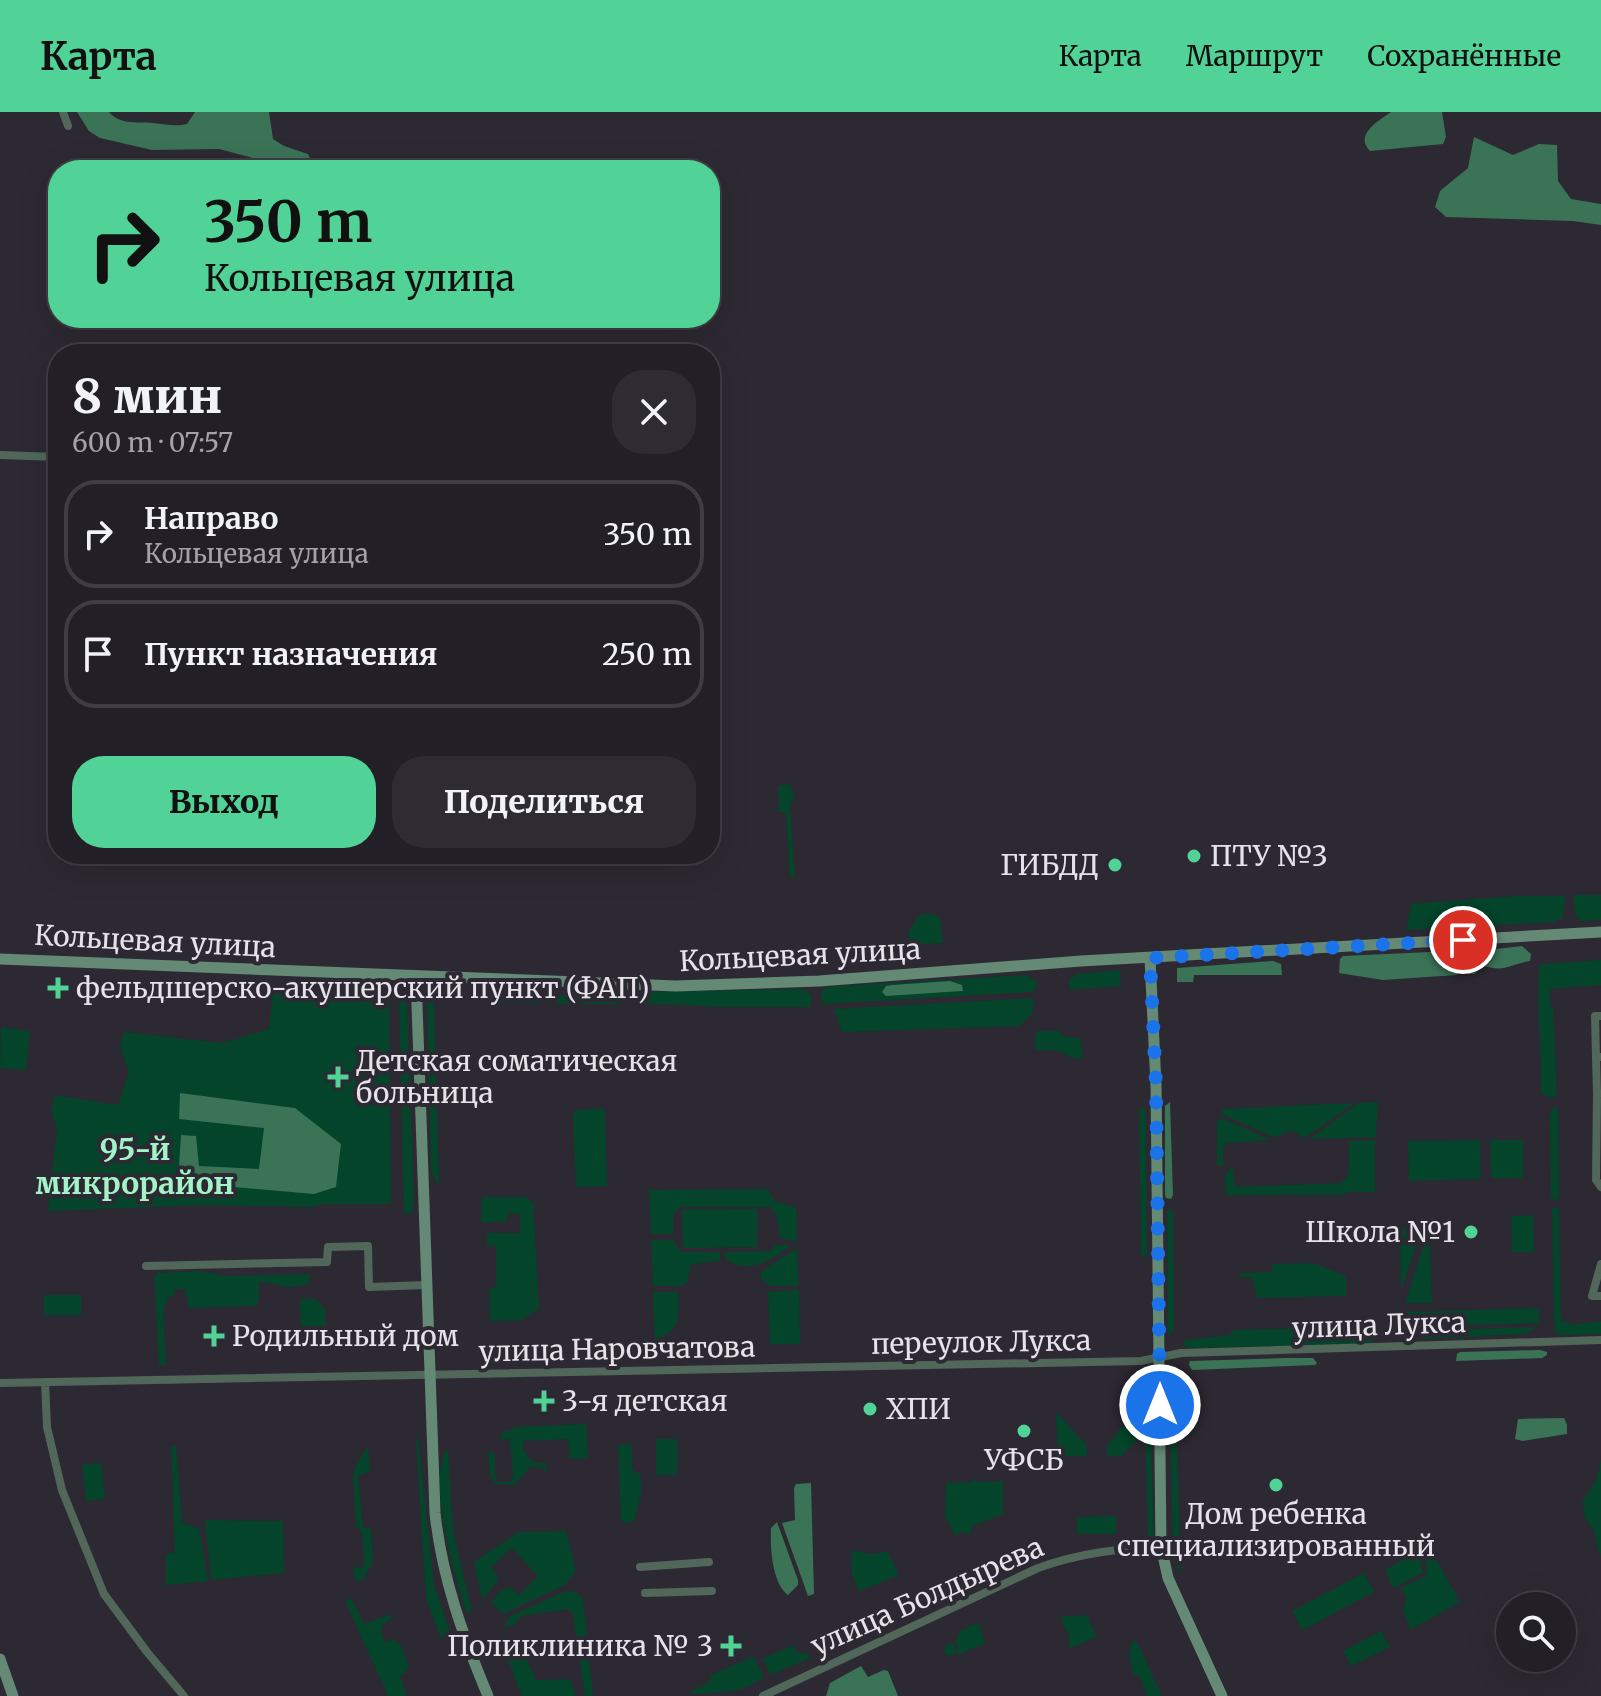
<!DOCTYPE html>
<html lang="ru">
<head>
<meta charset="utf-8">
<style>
	:root { --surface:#221f26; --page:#2e2c32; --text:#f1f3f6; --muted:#a2a2a7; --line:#3f3d43; --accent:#51d397 }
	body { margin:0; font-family:Merriweather,serif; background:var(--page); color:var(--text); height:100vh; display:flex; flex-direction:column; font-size:30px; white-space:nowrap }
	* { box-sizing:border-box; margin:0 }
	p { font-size:26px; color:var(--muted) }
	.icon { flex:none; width:44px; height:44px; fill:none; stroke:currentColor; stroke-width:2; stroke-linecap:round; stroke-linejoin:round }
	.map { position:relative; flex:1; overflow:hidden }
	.side { position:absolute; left:48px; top:232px; width:672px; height:520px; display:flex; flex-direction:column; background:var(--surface); border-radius:32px; box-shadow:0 8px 32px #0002,0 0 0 2px var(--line) }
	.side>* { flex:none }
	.banner { position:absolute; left:48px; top:48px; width:672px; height:168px; border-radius:32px; box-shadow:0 8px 32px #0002,0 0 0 2px var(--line); background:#51d397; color:#111; overflow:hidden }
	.buttons { position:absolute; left:1496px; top:1480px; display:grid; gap:16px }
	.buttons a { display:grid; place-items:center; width:80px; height:80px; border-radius:50%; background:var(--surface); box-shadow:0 8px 32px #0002,0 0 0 2px var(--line); font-size:40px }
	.pin { position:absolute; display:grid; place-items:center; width:68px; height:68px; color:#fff; margin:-34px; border:4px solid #fff; border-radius:50%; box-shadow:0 2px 8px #0007 }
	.me { position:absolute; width:88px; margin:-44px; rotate:0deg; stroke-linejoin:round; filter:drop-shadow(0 0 6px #0008) }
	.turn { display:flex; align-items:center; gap:28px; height:168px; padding:0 24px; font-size:36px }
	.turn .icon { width:104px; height:104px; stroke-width:2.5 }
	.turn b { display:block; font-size:56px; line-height:68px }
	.round { display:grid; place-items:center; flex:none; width:84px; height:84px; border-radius:32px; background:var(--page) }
	.head { display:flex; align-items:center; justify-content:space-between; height:136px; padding:0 24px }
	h1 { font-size:48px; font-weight:800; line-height:60px }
	.cta { display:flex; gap:16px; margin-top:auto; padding:16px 24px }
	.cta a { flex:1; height:92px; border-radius:32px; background:var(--accent); color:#111; font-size:32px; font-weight:800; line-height:92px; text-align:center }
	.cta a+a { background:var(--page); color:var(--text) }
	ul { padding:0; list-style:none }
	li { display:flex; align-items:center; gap:24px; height:108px; margin:0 16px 12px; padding:0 8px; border:4px solid var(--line); border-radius:32px }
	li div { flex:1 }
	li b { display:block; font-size:30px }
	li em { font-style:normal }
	header { display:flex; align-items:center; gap:48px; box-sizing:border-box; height:112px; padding:0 40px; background:var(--accent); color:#111 }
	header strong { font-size:38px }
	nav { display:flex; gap:44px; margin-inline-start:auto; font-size:28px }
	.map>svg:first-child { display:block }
	.green { fill:#03442a }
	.forest { fill:#3b7357 }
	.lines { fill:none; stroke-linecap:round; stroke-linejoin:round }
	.street { stroke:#51675a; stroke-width:8 }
	.secondary { stroke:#648975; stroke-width:11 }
	.route { stroke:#1a73e8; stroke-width:14; stroke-dasharray:0 25.2 }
	.poi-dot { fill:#51d397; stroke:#2d2932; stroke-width:3 }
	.labels { text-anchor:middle; stroke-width:8; stroke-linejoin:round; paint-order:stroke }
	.poi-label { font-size:28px; fill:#e5e3e9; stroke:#2d2932; text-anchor:start }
	.street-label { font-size:28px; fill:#e5e3e9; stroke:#2d2932 }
	.neighbourhood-label { font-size:30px; font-weight:bold; fill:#a2f4c8; stroke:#2d2932 }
</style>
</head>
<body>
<header>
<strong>Карта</strong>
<nav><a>Карта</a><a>Маршрут</a><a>Сохранённые</a></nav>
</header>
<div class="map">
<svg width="1601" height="1584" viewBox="0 0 1601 1584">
	<rect width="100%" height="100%" fill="#2d2932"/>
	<path class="green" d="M786,672L791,674L794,684L790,694L795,766L790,765L786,701L777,700L779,695L778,675Z
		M1573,783H1601V808L1581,809L1576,804Z
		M1516,784H1565L1563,806L1554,810L1407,818C1406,810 1411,802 1411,792Z
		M920,802H934L940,807L943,831L908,833L909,819Z
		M795,841L796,856L792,857L698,861L697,859L710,856V845Z
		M1601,848V873L1550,877V894H1553L1557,985H1548L1541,981L1540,924L1538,909L1539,855L1542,852Z
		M1120,858L1121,874L1070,878L1069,868L1077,862Z
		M1027,863L1038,871L1033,880L824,892L821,888V881L825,875Z
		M481,875H512L540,881V891L481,890Z
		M803,877L808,880L812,888L810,895H721L637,891L633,888L634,882L640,880Z
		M273,879L389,884L391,1092H322L314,1095L198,1093L48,1099L57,1018L51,998L55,983L118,993L129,960L120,934L124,920L222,931L269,917Z
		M576,879L616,880L620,892H556V884Z
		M1034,886L1032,902L1019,914L842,920L834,897Z
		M399,889H407L414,1092L411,1102H404Z
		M434,889L439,1072H437L431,1058L427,890Z
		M1,915L30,919L26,958L0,956Z
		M1036,919H1060L1061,924L1080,926L1083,946L1074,947L1060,939L1035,938Z
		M1378,990L1376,1025L1309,1027L1359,991Z
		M1354,991L1303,1027L1298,1021L1288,1019L1276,1026L1223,1003L1221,997Z
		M602,996L605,1000L607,1074L576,1075L573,1002L577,998Z
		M1142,996L1146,998L1147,1146L1141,1142L1139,997Z
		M1553,996H1558L1559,1089L1551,1086L1550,1001Z
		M1222,1006L1271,1028L1227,1031L1223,1036V1054H1217V1009Z
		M1375,1028V1080H1349L1343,1083H1226L1225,1064L1232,1054L1235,1075L1341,1071L1348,1064L1349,1029Z
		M1480,1028L1481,1067L1409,1069L1408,1029Z
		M1490,1028H1523V1066H1491Z
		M768,1077L774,1089L796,1096L797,1130L780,1126L776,1103L770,1095H681L673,1102V1122H651L649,1078Z
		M482,1085H526L533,1091L539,1196L522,1208L490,1209L489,1178L496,1174V1134L487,1133V1121H520V1102L507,1101V1110H481Z
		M1169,1096L1173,1099L1174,1217L1168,1225L1167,1100Z
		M1552,1096H1559L1561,1205L1563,1210H1569L1570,1213L1601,1209V1222L1557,1223L1554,1213Z
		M757,1097V1135L683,1136L682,1098Z
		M1533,1103L1534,1140H1512L1511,1104Z
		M1400,1117H1422L1401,1178Z
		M1429,1117L1432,1191H1405Z
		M651,1128H673L681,1140H720V1148L690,1153L688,1169L682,1174H653Z
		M775,1133H792C770,1148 753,1163 726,1148L725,1140L770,1139Z
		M797,1136L799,1174H771L761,1168V1160Z
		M1313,1151L1346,1164V1184L1257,1186L1252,1165H1241L1240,1161L1272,1160V1152Z
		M200,1159L225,1164L310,1162L309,1170C293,1181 276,1170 259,1170V1188L255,1194L189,1196L185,1177H174V1184L168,1186L163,1201L166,1253H159L154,1165L158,1161Z
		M799,1178L800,1232H770L768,1180Z
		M653,1180H678C678,1204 683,1218 655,1227Z
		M44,1183H81V1203H44Z
		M300,1187H315L325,1197L326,1228L323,1232L301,1233Z
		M1539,1196L1540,1211L1403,1215L1402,1200Z
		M1381,1214L1371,1226V1232L1187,1236L1183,1232L1186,1228L1229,1223L1234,1218Z
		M1537,1215L1525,1222L1425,1227L1405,1219Z
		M1149,1270L1154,1425L1148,1426L1144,1271Z
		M1056,1300L1087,1334V1344H1058Z
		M1170,1305H1176L1181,1463L1173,1444Z
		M1128,1307H1138V1327L1121,1344H1107V1334Z
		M586,1312L588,1346L570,1347L568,1327L523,1329V1337L533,1351H543L547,1355V1361L540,1355H530L514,1373L495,1372L490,1362L488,1340L495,1341V1364L498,1370H509L513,1367L510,1327L499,1328L505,1318H513V1315Z
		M418,1324L434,1473L451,1522L441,1527L426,1487L416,1329Z
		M656,1327H677V1363H656Z
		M632,1332V1357L640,1362L642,1377L634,1409L628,1411L621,1409L618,1333Z
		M171,1334H176L182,1411L199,1416L208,1469L166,1473V1443L175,1440Z
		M368,1334L370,1359L358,1364L363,1416H371L373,1452L365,1462L366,1466L357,1470L353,1460L355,1455H364L362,1420L356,1414L353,1363L355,1355Z
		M448,1337L453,1419L472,1499L467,1501C456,1474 425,1358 448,1337Z
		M1601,1348V1446L1593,1417L1585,1405L1582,1390L1596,1369Z
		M101,1351L105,1387L86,1389L82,1353Z
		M975,1367L980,1370L1003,1369V1402L972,1414L969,1423L963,1420L955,1423L945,1404L946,1371L971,1370Z
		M1116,1404V1422H1077V1405Z
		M205,1408L283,1409L284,1461L211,1468Z
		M566,1419L576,1459L565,1473L503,1502L491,1490L500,1479L510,1475L519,1483L538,1464L512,1436L491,1455L499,1467L482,1488L474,1450L519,1420Z
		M1427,1431L1460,1490L1411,1517C1406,1508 1400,1497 1407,1488L1401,1476L1426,1464L1427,1453L1417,1436Z
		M851,1438L871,1442L888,1440L899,1463L859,1479L852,1463Z
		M1413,1442L1419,1444L1423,1461L1396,1475H1392L1385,1458Z
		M1364,1461L1374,1480L1302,1518L1292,1499Z
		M566,1479L576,1480L583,1487L593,1584H585L573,1502L568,1497L521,1504L515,1512L504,1516L510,1504Z
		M351,1486L364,1512L391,1502L392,1507L382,1513L383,1517L380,1519L385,1530L392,1527L401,1533L409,1554L405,1561L400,1564L407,1584H388L345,1489Z
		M1087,1503L1096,1525L1070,1536L1068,1529L1070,1527L1060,1505Z
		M978,1511L985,1531L958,1543L956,1540L950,1544L946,1542L944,1538L946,1532L953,1531L957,1539L959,1536L955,1531L960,1519Z
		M1381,1519L1390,1535L1351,1554L1343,1539Z
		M503,1521L522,1537L536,1568L570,1567L576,1584H522L500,1529Z
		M1133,1528L1137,1530L1162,1584H1147L1139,1563L1134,1564L1129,1542Z
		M794,1533L797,1541H808L810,1546L770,1563L763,1546Z
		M754,1544L764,1566C757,1569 749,1574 741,1577C735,1579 695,1583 691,1582V1579C700,1574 710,1574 711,1563Z"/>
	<path class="forest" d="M77,0H109C121,14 137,9 153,11C166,12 174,15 187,12L195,0H269L273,27L284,34L308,42L313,53L273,55L257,47L219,37L152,38L100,26L89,19Z
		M1391,0H1442L1446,25L1443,32L1370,39C1354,23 1378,9 1391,0Z
		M1474,25L1513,43L1539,32L1557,33L1558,69L1571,87L1601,92V113L1573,109L1446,105L1435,95L1440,79L1468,56Z
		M1522,834L1531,842L1530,849C1521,850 1513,854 1504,856C1494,858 1487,853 1478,855L1475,862H1468L1467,843L1470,840Z
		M1452,839L1457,849V863L1383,868L1339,861L1340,847L1343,844Z
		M1273,849L1281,852L1282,863H1194L1193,870H1177V856Z
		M950,869L962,873L963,879L886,884L882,880L886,874L892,873Z
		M180,981L295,996L341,1032L336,1075L314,1082L178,1070L181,1023L196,1024L199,1054L259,1057L264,1016L179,1007Z
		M1170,990L1173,1083L1171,1087L1166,1086L1165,1083V994Z
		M1540,1238L1547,1240V1243L1542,1246L1456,1249L1457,1242L1460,1240Z
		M1287,1246H1313L1317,1251L1315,1253L1192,1258L1189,1253L1190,1249Z
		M1564,1306L1567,1313V1322L1523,1329L1515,1327L1518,1307Z
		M811,1371L814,1482L808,1484L782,1411L795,1408L794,1376L796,1372Z
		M777,1410L798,1468V1473L788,1483C772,1471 770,1435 771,1416Z
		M861,1554L868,1565L884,1558L888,1559L898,1584H826L830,1571Z"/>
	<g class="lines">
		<path class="street" d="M63,0L68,14
			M0,343L58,345
			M1601,904H1595L1596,945H1601
			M1596,945L1597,982H1599
			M1597,982L1596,1068L1601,1075
			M1601,1152L1592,1184H1601
			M146,1154L327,1150L328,1135L368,1134L369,1175L427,1173
			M45,1270L47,1315L62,1378L104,1482L147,1540L184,1584
			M0,1271L1141,1249L1181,1241L1601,1228
			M640,1455L709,1450
			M645,1481L712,1479
			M763,1584L1038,1456C1079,1441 1118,1437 1161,1434"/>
		<path class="secondary" d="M1150,846L1156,973L1161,1434L1168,1466L1222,1584
			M0,847L676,874L819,869L1081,849L1601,820
			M416,865L435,1401C442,1466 463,1524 488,1584
			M0,1547L13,1584"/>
	</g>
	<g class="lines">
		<path class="route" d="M1160,1293L1156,973L1150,846L1463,828"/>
	</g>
	<g class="poi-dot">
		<circle cx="1194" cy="744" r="8"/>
		<circle cx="1115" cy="753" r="8"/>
		<path d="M54 864h8v8h8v8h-8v8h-8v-8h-8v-8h8z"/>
		<path d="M334 953h8v8h8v8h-8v8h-8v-8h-8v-8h8z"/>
		<circle cx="1471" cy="1120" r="8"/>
		<path d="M210 1212h8v8h8v8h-8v8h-8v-8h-8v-8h8z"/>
		<path d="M540 1277h8v8h8v8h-8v8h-8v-8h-8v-8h8z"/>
		<circle cx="870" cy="1297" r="8"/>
		<circle cx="1024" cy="1319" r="8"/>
		<circle cx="1276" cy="1373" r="8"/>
		<path d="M727 1522h8v8h8v8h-8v8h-8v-8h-8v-8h8z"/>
	</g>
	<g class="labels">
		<g class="poi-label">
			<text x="1210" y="754">ПТУ №3</text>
			<text x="1099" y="763" text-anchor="end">ГИБДД</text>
			<text x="76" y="886">фельдшерско-акушерский пункт (ФАП)</text>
			<text x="356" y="959">Детская соматическая<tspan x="356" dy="32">больница</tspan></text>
			<text x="1455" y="1130" text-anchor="end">Школа №1</text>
			<text x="232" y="1234">Родильный дом</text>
			<text x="562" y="1299">3-я детская</text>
			<text x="886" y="1307">ХПИ</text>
			<text x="1024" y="1358" text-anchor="middle">УФСБ</text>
			<text x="1276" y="1412" text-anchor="middle">Дом ребенка<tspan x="1276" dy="32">специализированный</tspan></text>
			<text x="713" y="1544" text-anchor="end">Поликлиника № 3</text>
		</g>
		<g class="street-label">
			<text transform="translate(155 829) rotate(3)" y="10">Кольцевая улица</text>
			<text transform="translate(800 843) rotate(-3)" y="10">Кольцевая улица</text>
			<text transform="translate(1379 1213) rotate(-2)" y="10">улица Лукса</text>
			<text transform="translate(981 1230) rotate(-1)" y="10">переулок Лукса</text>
			<text transform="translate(617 1237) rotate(-1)" y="10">улица Наровчатова</text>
			<text transform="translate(927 1484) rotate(-24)" y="10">улица Болдырева</text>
		</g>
		<g class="neighbourhood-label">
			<text x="135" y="1048">95-й<tspan x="135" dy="34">микрорайон</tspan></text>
		</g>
	</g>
</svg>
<div class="buttons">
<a><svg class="icon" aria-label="search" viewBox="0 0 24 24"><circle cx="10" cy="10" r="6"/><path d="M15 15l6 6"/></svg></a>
</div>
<div class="pin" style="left:1463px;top:828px;background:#d93025"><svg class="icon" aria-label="arrive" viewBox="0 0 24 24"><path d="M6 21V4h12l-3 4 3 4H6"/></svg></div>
<svg class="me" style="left:1160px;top:1293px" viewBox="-20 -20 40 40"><circle r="17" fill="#1a73e8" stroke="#fff" stroke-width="3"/><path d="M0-11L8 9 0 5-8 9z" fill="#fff"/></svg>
<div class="banner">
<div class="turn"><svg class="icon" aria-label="right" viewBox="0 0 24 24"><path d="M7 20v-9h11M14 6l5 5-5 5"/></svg><div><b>350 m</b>Кольцевая улица</div></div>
</div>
<section class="side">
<div class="head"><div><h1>8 мин</h1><p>600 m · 07:57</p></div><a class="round"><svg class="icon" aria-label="close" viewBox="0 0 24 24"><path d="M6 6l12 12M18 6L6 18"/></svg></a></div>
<ul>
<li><svg class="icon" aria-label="right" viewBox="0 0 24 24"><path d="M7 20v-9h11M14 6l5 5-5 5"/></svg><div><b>Направо</b><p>Кольцевая улица</p></div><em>350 m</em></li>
<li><svg class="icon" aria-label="arrive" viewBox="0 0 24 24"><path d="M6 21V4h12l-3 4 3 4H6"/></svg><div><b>Пункт назначения</b></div><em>250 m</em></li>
</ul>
<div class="cta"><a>Выход</a><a>Поделиться</a></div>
</section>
</div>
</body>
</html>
